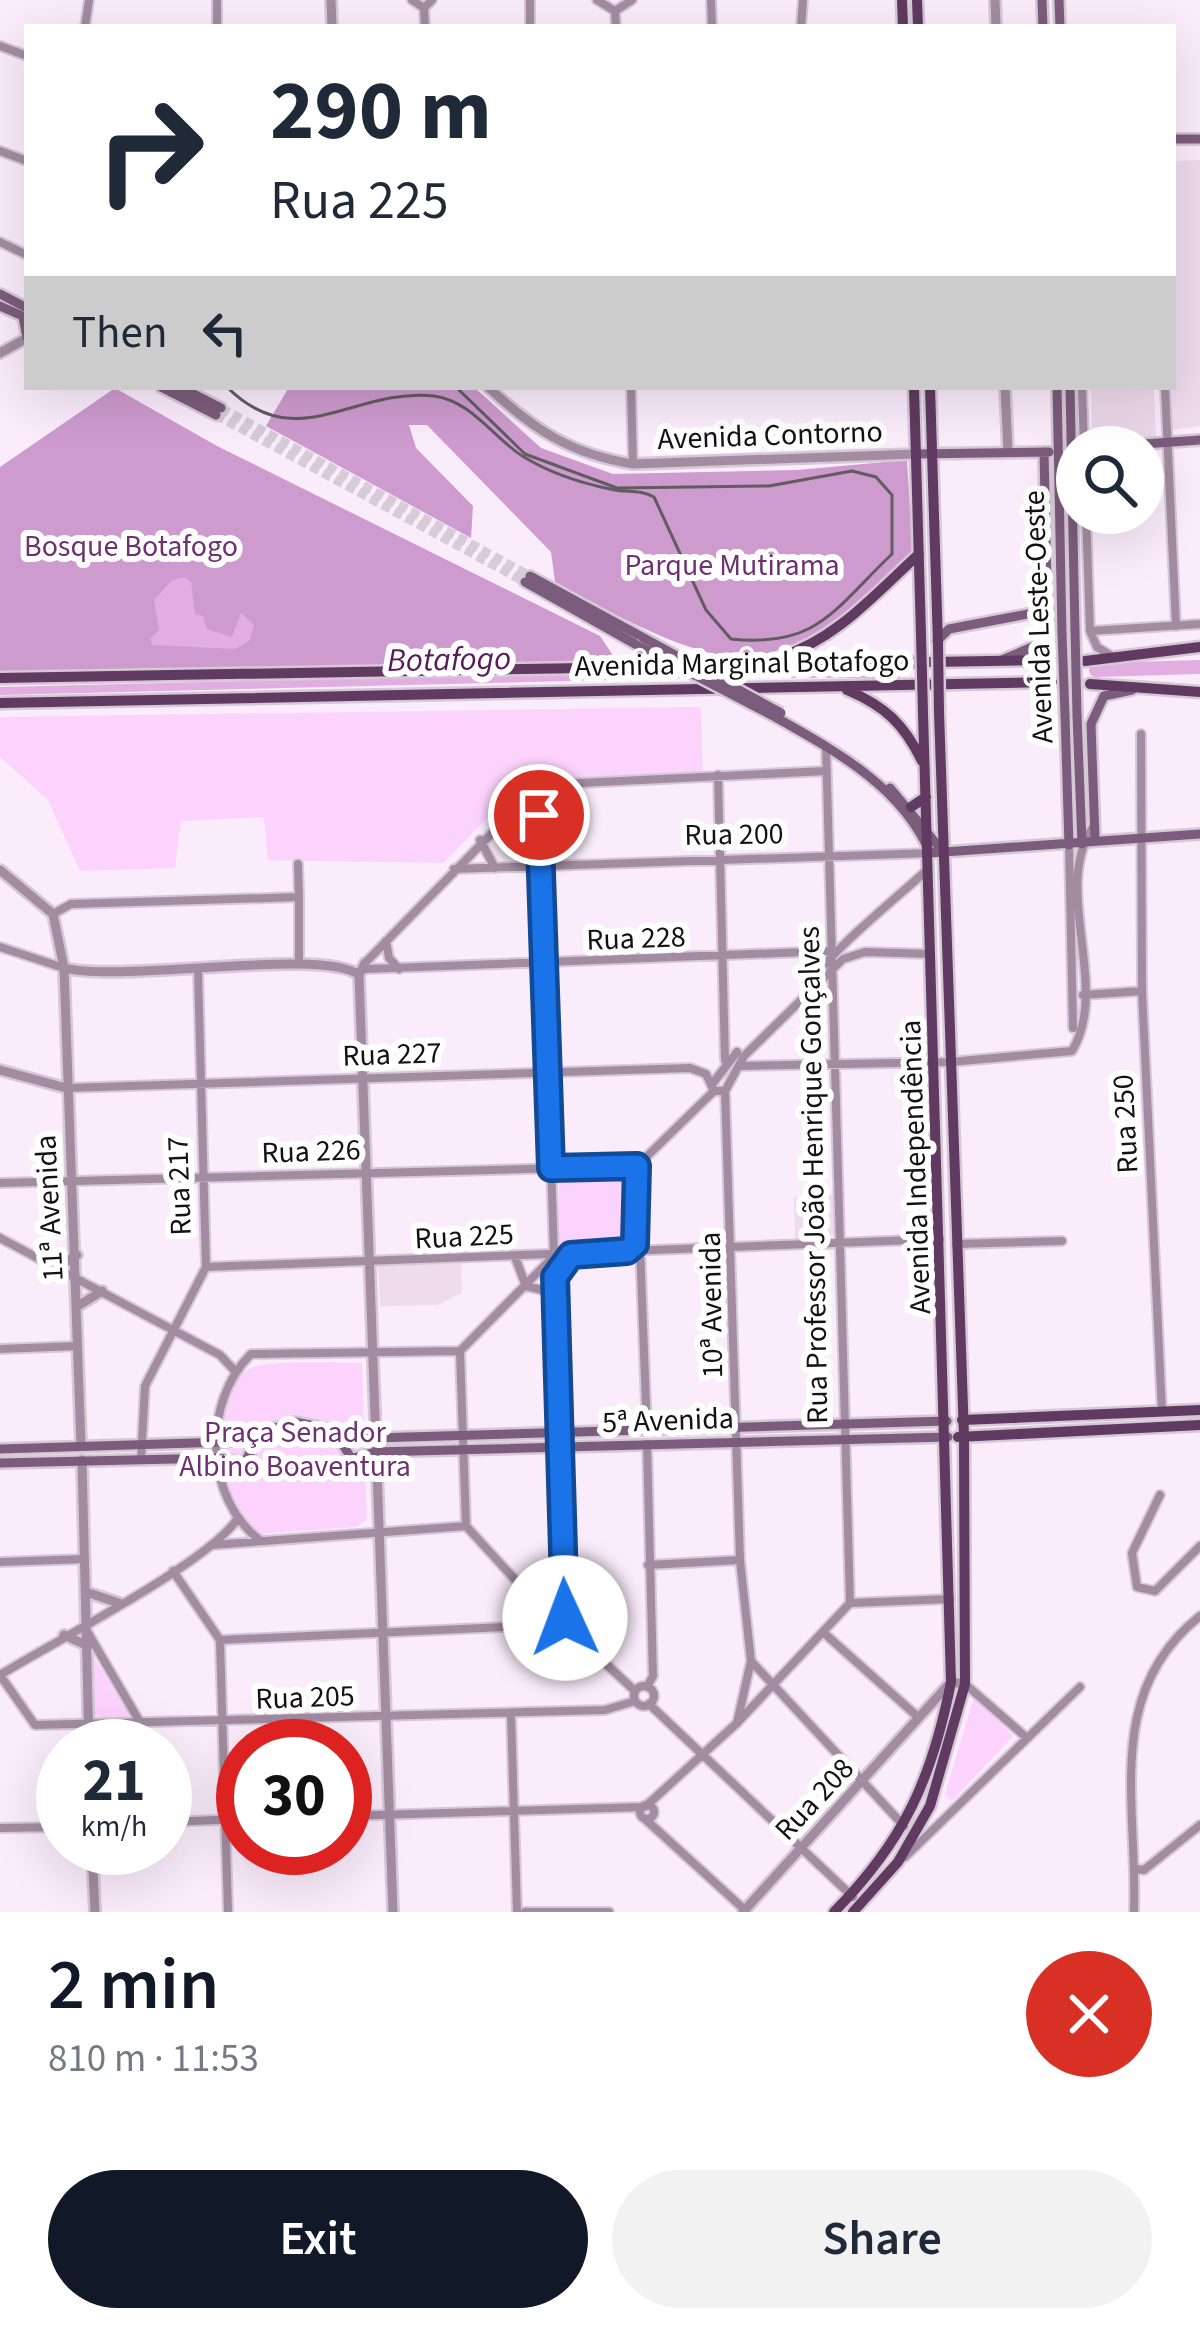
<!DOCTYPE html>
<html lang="en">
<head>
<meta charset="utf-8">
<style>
	:root { --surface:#fff; --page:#f2f2f3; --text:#1f2937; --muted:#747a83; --accent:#111827 }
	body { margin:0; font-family:"Source Sans 3",sans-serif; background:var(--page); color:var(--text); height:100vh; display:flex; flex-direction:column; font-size:45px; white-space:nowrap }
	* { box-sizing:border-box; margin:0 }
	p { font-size:39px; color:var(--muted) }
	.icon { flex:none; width:66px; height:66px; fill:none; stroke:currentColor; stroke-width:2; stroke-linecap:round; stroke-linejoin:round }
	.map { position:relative; height:1912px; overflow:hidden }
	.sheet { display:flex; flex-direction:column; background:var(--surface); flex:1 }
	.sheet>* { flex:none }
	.top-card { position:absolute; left:24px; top:24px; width:1152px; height:366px; border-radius:0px; box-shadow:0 12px 48px #0002; background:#fff; color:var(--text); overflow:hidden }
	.fabs { position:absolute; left:1056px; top:426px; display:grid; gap:24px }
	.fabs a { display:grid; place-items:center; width:108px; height:108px; border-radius:50%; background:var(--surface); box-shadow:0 12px 48px #0002; font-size:60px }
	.speed { position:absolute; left:36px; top:1719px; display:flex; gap:24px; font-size:60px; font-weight:700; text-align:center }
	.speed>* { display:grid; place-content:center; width:156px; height:156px; border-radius:50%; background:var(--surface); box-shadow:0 12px 48px #0002; line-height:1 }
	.speed small { font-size:30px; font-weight:400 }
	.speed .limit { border:18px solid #d22; background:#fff; color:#111 }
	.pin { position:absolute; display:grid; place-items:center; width:102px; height:102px; color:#fff; margin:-51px; border:6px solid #fff; border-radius:50%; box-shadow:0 3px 12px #0007 }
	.me { position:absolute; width:132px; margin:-66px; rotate:358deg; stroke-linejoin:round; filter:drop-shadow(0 0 9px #0008) }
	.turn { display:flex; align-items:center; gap:42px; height:252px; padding:0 48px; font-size:54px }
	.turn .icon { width:156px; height:156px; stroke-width:2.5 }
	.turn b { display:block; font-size:84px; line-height:102px }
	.then { display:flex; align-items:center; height:114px; padding:0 48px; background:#0003; gap:24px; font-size:45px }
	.round { display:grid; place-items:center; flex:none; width:126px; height:126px; border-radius:63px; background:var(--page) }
	.headline { display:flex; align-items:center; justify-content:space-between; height:204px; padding:0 48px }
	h1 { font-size:72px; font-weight:600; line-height:90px; color:var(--accent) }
	.primary-button { display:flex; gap:24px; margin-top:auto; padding:24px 48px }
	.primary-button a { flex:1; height:138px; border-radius:72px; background:var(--accent); color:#fff; font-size:48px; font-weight:600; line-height:138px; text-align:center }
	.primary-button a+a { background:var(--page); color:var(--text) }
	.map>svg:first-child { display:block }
	.built { fill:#eedbee }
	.green { fill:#fcd3fc }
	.forest { fill:#ce9bce }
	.water { fill:#e2aee2 }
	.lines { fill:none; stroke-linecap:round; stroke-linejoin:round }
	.canal { stroke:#e2aee2; stroke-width:8 }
	.river { stroke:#e2aee2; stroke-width:14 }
	.secondary-tunnel { stroke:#d8cbd8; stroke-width:9; stroke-dasharray:9 4.5; stroke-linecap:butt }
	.primary-tunnel { stroke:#d8cbd8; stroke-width:10; stroke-dasharray:10 5; stroke-linecap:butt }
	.minor-casing { stroke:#d6c9d6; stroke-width:12 }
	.tertiary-casing { stroke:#d6c9d6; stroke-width:14 }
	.secondary-casing { stroke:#d6c9d6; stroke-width:14 }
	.primary-casing { stroke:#d6c9d6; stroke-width:15 }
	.minor { stroke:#a38ca2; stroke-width:8 }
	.tertiary { stroke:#a38ca2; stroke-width:9 }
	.secondary { stroke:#7c5c7c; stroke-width:9 }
	.primary { stroke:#603a60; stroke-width:10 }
	.tram { stroke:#625b62; stroke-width:3 }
	.secondary-bridge-casing { stroke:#d6c9d6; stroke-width:14; stroke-linecap:butt }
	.primary-bridge-casing { stroke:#d6c9d6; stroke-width:15; stroke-linecap:butt }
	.secondary-bridge { stroke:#7c5c7c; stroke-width:9 }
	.primary-bridge { stroke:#603a60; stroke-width:10 }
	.route-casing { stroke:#114b97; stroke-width:30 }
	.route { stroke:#1a73e8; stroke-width:21 }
	.labels { text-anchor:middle; stroke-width:12; stroke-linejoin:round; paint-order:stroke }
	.street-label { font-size:30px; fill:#141014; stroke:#fff }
	.park-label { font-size:30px; fill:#6e3170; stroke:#fff }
	.water-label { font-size:33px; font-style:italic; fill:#581b5a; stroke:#fff }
</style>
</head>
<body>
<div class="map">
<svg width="1200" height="1912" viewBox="0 0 1200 1912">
	<rect width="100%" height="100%" fill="#fbecfb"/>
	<path class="built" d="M1200,160V426L1171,430L1173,161Z
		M1091,387H1154L1156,437L1092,435Z
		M834,1195L835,1232L830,1238L795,1240L794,1197Z
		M461,1263L462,1293L438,1305L380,1306L378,1266Z"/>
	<path class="green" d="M701,707L703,774L537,781L507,798L443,863L268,860L264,817L181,821L175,868L80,871L48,800L0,757V717Z
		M619,1171C637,1183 638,1228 627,1247L564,1250L558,1240L559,1179L570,1172Z
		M362,1363L367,1520L356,1527L257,1534C220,1501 201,1403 249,1369C264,1359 339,1363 362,1363Z
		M89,1650L128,1713L126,1720L93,1716Z
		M974,1697L1013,1736L952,1801L945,1794Z"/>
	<path class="forest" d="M289,387H474L541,448L613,474L797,470L907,460L913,557C881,585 850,620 816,644C744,693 620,617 555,582L551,552L427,425H409L416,448L473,506L471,538L266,426Z
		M115,388L217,446L600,636L620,666L0,673V467Z"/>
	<path class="water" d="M184,577L191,582L195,614L203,616L207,629L232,637L241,613L254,625L250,640L235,649L152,645L150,639L159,630L154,600L172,580Z"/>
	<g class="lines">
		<path class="canal" d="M709,674H898
			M0,691L688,674"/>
		<path class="river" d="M1096,670L1200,667"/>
		<path class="secondary-tunnel" d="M221,408L530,576
			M216,415L525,582"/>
		<path class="primary-tunnel" d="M1052,682L1090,684"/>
		<g class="minor-casing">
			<path id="minor" d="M217,0V27
				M412,0L424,8
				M530,0V27
				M597,0L615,11L632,0
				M711,0L712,27
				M424,8L425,27
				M424,8L432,0
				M615,11L616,27
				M85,27L89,0
				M801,27L803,0
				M0,46L27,56
				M0,151L27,161
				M0,242L27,255
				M631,387L633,464
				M1082,387L1084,447
				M1165,387L1176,626
				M1086,513L1090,631L1097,647L1113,657
				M1090,631L1200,624
				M1141,734L1142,991L1162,1412
				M826,747L850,1603
				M718,775L725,1060
				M539,787L554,1255
				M480,840L495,868
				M1069,845L1073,1028
				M298,864L299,897
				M454,869L930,853
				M53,914L71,904L299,897V964
				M386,941L389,958L399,969
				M0,947L64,968
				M365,963L539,785L826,771
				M366,969L831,951
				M813,984C816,962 904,892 928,869
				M1083,995L1142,991
				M740,1066L950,1062L1072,1051C1111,986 1051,890 1093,827
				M713,1083L737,1052
				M67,1088L690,1068L706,1074L714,1091H725
				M725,1091L740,1560L751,1661L737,1723
				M725,1091L744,1056L843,959L865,952L931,954
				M637,1166L647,1431
				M637,1166L714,1091
				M0,1183L637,1166
				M0,1238L220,1355L235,1371
				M956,1244L1062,1241
				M515,1257L526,1286L554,1293
				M206,1267L940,1239
				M0,1349L78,1346
				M460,1351L466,1526
				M460,1351L553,1257
				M141,1460L145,1386L206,1267L198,971
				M1160,1495L1132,1553L1137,1587L1155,1591L1200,1546
				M466,1526L542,1609
				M261,1541C204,1499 202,1402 251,1354L460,1351
				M212,1545L466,1526
				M0,1562L85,1559
				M648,1565L740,1560
				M173,1571L220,1640L228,1912
				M564,1606L555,1294V1277L570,1256
				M565,1618L547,1624L542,1609L551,1601L562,1603L576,1635
				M556,1625L576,1636L635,1691
				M88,1633L141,1724
				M824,1633L918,1717
				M220,1640L551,1625
				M751,1661L904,1826
				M0,1675L35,1725L605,1710L635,1701
				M0,1675C53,1642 209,1563 238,1518
				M965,1684L1027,1738
				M634 1696a10 10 0 1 1 20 0a10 10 0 1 1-20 0Z
				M647,1687L653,1676L647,1444
				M649,1704L853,1897
				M511,1714L517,1912
				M640 1812a7 7 0 1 1 14 0a7 7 0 1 1-14 0Z
				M646,1806L737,1723L850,1603L950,1599
				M345,1816L644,1807
				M645,1819L746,1911
				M165,1822L243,1819
				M0,1828L63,1827
				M905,1857L1080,1687
				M1136,1869L1144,1870L1200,1825
				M525,1912H609
				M1134,1912C1138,1804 1103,1693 1200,1616"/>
		</g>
		<g class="tertiary-casing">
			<path id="tertiary" d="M331,0L332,27
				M995,0L996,27
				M0,353L27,338
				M488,387C534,430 571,454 633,464L916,454
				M1005,387L1008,451
				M0,870L53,914L64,968C125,983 323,947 359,975L365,963
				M64,968L81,1446
				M359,975L393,1912
				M0,1070L66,1088
				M56,1268L77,1255
				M78,1306L102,1291
				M82,1460L89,1746
				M86,1592L119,1603
				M64,1635L88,1646
				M92,1848L95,1912
				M743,1912L951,1682L965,1684"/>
		</g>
		<g class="secondary-casing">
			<path id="secondary" d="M1042,0L1043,27
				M1059,0L1060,27
				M1173,139H1200
				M0,294L27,308
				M0,306L27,318
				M23,317L27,337
				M161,387L216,415
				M180,387L221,408
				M1057,387L1062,634
				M1070,387L1075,631
				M1101,447L1200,440
				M916,454L1049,452
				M530,576L642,637
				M525,582L635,644
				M937,641L949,629L1049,610
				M1002,660L1037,645L1048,631L1044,452
				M1065,715L1069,845
				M1077,715L1082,844
				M777,718C837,752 902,787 930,853L1200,834
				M890,788L944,853
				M1095,838L1091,724L1104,696L1132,690
				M244,1436L252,1449L245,1462
				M0,1449L226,1442L295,1422L374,1438L947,1421
				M351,1458L343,1445L352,1433
				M0,1463L218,1458L297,1474L375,1452L948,1437"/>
		</g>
		<g class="primary-casing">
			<path id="primary" d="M902,0L903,27
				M917,0L918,27
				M914,387L921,635
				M930,387L938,644
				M780,657C837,639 875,594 919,554
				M1085,661L1200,647
				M0,678L1048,660
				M1090,684L1200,692
				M847,690C885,706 904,724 922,761
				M0,703L1052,682
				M911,807L926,797
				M962,1420L1200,1410
				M958,1437L1200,1425
				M834,1912C904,1841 932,1779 951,1682L923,713
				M853,1912L898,1862L930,1806L965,1684L964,1436L939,712"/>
		</g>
		<use href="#minor" class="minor"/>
		<use href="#tertiary" class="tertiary"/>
		<use href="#secondary" class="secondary"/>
		<use href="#primary" class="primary"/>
		<path class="tram" d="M227,387C297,457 354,387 434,396C472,401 494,439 524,457C550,473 581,483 610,489C626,493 640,489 654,497L706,610L731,639C818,648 834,609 892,554V495L876,477L852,471L769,486L617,488L525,454L456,387"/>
		<g class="secondary-bridge-casing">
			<path id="secondary-bridge" d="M1075,631L1077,715
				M1062,634L1065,715
				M642,637L781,713
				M635,644L777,718"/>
		</g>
		<g class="primary-bridge-casing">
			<path id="primary-bridge" d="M921,635L923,713
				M938,644L939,712"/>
		</g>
		<use href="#secondary-bridge" class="secondary-bridge"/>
		<use href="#primary-bridge" class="primary-bridge"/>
	</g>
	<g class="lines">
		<g class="route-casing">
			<path id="route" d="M539,815L551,1168L637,1166L635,1244L627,1251L571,1255L555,1277L565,1618"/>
		</g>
		<use href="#route" class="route"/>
	</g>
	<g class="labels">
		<g class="street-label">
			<text transform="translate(770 435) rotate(-2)" y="10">Avenida Contorno</text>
			<text transform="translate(1038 617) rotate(-92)" y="10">Avenida Leste-Oeste</text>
			<text transform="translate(742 663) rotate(-1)" y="10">Avenida Marginal Botafogo</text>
			<text transform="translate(734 834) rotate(-1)" y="10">Rua 200</text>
			<text transform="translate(636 938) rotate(-2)" y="10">Rua 228</text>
			<text transform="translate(392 1054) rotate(-2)" y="10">Rua 227</text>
			<text transform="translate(1125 1124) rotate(-93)" y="10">Rua 250</text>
			<text transform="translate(311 1151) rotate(-2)" y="10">Rua 226</text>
			<text transform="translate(915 1167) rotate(-92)" y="10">Avenida Independência</text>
			<text transform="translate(813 1175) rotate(-91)" y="10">Rua Professor João Henrique Gonçalves</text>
			<text transform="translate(179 1186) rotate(-92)" y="10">Rua 217</text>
			<text transform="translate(49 1208) rotate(-93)" y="10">11ª Avenida</text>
			<text transform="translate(464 1236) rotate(-3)" y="10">Rua 225</text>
			<text transform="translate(711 1305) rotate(-91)" y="10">10ª Avenida</text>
			<text transform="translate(668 1420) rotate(-2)" y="10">5ª Avenida</text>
			<text transform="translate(305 1697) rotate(-2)" y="10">Rua 205</text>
			<text transform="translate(814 1799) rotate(-47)" y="10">Rua 208</text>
		</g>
		<g class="park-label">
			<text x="131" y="556">Bosque Botafogo</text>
			<text x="732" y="575">Parque Mutirama</text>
			<text x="295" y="1442">Praça Senador<tspan x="295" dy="34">Albino Boaventura</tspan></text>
		</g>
		<g class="water-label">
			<text transform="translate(449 658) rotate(-1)" y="12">Botafogo</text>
		</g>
	</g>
</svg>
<div class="fabs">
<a><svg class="icon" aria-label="search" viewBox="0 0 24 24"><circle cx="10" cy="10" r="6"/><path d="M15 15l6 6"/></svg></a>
</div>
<div class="speed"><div>21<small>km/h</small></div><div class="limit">30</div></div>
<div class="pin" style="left:539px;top:815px;background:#d93025"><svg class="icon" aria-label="arrive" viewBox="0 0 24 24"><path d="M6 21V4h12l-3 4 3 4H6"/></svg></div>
<svg class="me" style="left:565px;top:1618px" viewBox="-20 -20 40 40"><circle r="19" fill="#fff"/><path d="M0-13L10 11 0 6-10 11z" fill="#1a73e8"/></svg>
<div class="top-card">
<div class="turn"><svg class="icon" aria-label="right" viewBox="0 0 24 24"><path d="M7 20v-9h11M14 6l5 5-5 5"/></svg><div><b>290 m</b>Rua 225</div></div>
<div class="then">Then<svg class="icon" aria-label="left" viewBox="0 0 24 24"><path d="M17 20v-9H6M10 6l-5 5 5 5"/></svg></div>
</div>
</div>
<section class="sheet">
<div class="headline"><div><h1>2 min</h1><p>810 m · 11:53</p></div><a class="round" style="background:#d93025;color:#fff"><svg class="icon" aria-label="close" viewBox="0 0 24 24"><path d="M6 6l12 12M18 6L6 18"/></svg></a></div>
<div class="primary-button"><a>Exit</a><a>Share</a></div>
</section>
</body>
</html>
